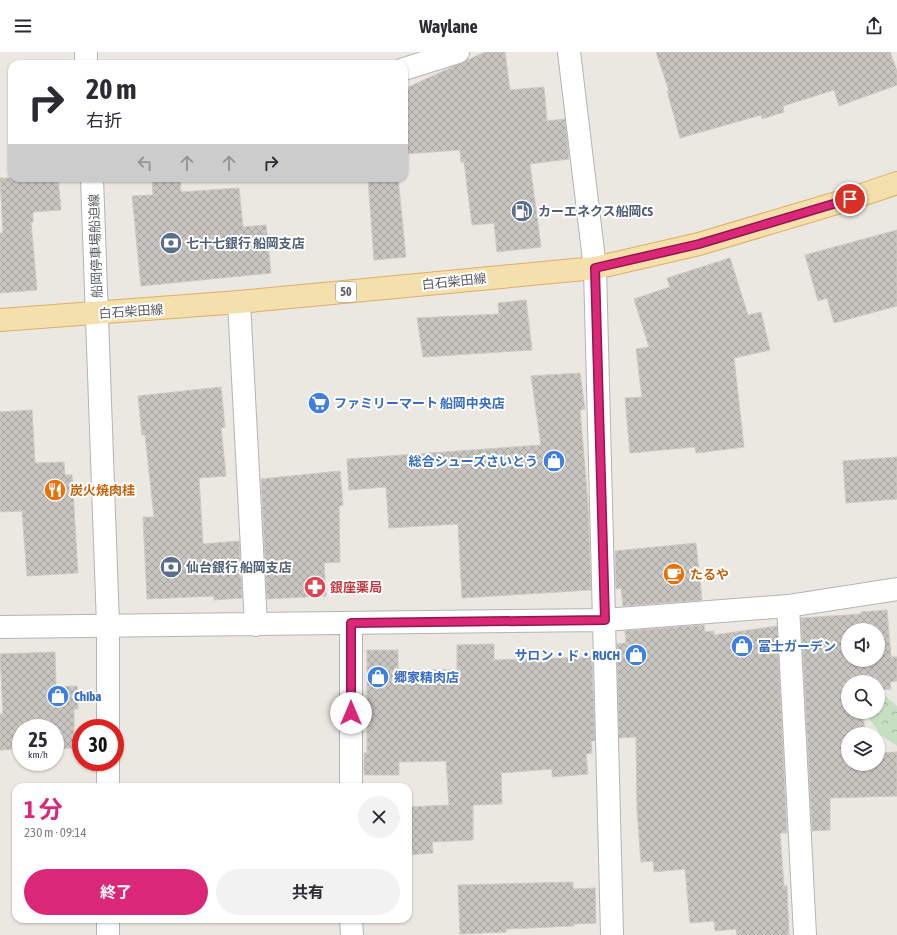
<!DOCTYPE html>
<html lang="ja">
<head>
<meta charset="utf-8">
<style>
	:root { --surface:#fff; --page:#f2f2f3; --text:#2b2b33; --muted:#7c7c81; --accent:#db2777 }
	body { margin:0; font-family:"Asap Condensed","Noto Sans JP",sans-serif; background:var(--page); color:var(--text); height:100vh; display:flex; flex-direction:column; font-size:15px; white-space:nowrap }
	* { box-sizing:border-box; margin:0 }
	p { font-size:13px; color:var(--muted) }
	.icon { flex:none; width:22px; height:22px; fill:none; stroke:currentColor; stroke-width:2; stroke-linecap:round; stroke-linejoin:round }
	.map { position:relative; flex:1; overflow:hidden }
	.panel { position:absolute; left:12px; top:731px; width:400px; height:140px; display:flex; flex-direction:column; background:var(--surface); border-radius:12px; box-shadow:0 1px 3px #0004 }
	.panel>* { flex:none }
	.top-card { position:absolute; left:8px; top:8px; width:400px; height:122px; border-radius:12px; box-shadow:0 1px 3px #0004; background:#fff; color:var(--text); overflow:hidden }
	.tools { position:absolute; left:841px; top:571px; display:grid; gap:8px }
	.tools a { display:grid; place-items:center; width:44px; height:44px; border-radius:50%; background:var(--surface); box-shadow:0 1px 3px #0004; font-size:20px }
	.speed { position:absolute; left:12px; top:667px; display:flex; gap:8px; font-size:20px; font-weight:700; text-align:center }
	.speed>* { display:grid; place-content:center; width:52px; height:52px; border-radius:50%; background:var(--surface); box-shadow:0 1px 3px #0004; line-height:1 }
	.speed small { font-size:10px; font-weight:400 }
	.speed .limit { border:6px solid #d22; background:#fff; color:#111 }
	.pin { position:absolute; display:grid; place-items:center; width:34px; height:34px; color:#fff; margin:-17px; border:2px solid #fff; border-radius:50%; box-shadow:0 1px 4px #0007 }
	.me { position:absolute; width:44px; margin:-22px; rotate:0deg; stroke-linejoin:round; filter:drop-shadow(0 0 3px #0008) }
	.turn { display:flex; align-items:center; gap:14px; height:84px; padding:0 12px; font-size:18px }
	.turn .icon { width:52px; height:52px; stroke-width:2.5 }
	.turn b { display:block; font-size:28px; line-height:34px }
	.lanes { display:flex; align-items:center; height:38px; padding:0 12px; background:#0003; justify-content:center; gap:20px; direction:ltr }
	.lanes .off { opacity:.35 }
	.round { display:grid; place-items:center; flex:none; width:42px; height:42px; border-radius:21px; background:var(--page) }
	.head { display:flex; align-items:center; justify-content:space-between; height:68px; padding:0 12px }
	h1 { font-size:24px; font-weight:700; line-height:30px; color:var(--accent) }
	.cta { display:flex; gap:8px; margin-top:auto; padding:8px 12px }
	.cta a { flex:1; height:46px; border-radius:24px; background:var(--accent); color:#fff; font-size:16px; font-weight:700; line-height:46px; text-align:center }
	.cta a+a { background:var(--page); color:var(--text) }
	header { display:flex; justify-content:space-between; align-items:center; height:52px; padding:0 12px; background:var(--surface); font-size:18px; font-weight:700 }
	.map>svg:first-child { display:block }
	.forest { fill:url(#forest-crowns) }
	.building { fill:url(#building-cross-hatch); stroke:#cfc9c1; fill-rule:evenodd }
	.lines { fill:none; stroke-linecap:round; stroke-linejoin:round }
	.street-casing { stroke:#b2b4b7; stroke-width:24 }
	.secondary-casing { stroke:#b1b5b7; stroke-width:24 }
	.primary-casing { stroke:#dfae66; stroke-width:24 }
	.street { stroke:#fff; stroke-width:22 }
	.secondary { stroke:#fff; stroke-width:22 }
	.primary { stroke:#f4e0ad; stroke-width:22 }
	.route-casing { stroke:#8e194d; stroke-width:10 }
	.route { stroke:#db2777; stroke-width:7 }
	.labels { text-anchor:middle; stroke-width:4; stroke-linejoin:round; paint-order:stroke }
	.shield { fill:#fff; stroke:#8c8e90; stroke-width:1 }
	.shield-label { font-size:12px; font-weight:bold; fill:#5a5e60 }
	.service-label { font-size:13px; font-weight:bold; fill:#4e5e75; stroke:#fff; text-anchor:start }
	.street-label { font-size:13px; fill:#5a5e60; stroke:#fff }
	.shop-label { font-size:13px; font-weight:bold; fill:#366cbe; stroke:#fff; text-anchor:start }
	.food-label { font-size:13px; font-weight:bold; fill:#c56008; stroke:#fff; text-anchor:start }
	.health-label { font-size:13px; font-weight:bold; fill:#be3a42; stroke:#fff; text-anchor:start }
</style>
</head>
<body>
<header><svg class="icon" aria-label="menu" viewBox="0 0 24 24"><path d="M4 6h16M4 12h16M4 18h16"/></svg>Waylane<svg class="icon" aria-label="share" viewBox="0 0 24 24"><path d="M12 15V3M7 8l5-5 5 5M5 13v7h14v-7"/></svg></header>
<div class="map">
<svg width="897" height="883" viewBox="0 0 897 883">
	<defs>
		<pattern id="forest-crowns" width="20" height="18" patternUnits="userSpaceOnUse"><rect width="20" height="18" fill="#c4e0c1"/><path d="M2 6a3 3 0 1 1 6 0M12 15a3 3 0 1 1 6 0" fill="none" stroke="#a2b9a0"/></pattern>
		<pattern id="building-cross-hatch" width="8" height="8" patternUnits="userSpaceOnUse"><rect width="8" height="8" fill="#c8c5c0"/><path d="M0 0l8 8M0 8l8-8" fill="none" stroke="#a5a39f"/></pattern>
	</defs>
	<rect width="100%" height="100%" fill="#ebe8e1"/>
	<path class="forest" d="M884,643L897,654V694L881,683L864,660H878V644Z"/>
	<path class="building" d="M485,0H505L510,38L544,35L547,69L565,67L569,107L530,112L541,195L497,200L494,171L472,173L464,110H461L460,98L404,102V37Z
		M656,0H890L897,19V33L839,54L834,38L783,54L784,60L762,67L761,63L680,86L667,39H669Z
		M0,126H58L61,158L33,160V170H31L37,238L0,241V181H3Z
		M152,126H180L181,140L239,136L243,175L266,173L271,221L141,234L132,144L153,143Z
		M368,126H398L406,205L374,208Z
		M897,178V254L834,271L827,246L818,249L805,203Z
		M730,206L748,263L761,260L770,298L734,306L744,395L696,401L695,395L630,401L625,346L642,345L636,297L649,295L634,247L670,235L667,226Z
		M526,248L532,298L423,305L417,266L499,262L498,251Z
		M580,321L585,357L580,358L588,451L591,538L462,546L458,472L389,476L386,435L349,438L347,407L541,393L531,324Z
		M221,335L225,375L221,376L226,424L199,426L203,492L239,489L242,546L214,548V544L147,547L143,465H154L145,383H142L138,344Z
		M32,358L35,411L64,410L65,423H72L78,521L27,524L22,459L0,460V360Z
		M897,405V447L846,451L843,409Z
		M340,419L343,453L339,454L340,510L324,511L326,544L267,547L261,427Z
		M696,491L702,548L623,554L621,536L616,537L615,499Z
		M887,558L891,605H897V629L890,630L891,637L878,638V630H848V660H863L865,682H848V712H878V701L897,700V744L830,746V778L812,779L801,566L862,562L861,560ZM848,578H878V608H848Z
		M704,573L705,580L714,579V583L777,574L787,781H780L784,834H787L789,883H737L736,877L715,879L714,869L690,871L685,817L654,820L653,809L641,810L637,758L636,685L619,686L617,592L626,591L625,579Z
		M494,592V608L592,605L595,689H591L592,701L586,702L588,722L552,725V717L501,721L502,752L473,753V788L432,790L433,801L408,803V755L449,753L446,709L399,710V723H364V701H367V598H398V618H457V593Z
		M55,600L56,635L77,634L78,657H74V696L55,697V676H21V697L0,698V662H3L0,602Z
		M573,830V837L595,836L596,871L574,872V874L506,877V880L460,882L458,833Z"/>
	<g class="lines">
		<g class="street-casing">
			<path id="street" d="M595,216L612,883
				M239,250L256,573
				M788,554L805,883
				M351,571V735
				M0,575L605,568L788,554L897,537
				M351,867L352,883"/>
		</g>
		<g class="secondary-casing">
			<path id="secondary" d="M86,0V12
				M569,0L595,216
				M404,17L458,0
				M92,126L108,573V676
				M108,710V735
				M108,883V867"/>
		</g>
		<g class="primary-casing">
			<path id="primary" d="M0,268L239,250L595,216L699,192L850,147L897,131"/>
		</g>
		<use href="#street" class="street"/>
		<use href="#secondary" class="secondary"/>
		<use href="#primary" class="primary"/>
	</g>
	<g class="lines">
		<g class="route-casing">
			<path id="route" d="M351,661V571L605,568L595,216L699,192L850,147"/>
		</g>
		<use href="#route" class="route"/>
	</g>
	<defs>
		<g id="fuel-disc" transform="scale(1.15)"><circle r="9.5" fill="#5c6f8a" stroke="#fff"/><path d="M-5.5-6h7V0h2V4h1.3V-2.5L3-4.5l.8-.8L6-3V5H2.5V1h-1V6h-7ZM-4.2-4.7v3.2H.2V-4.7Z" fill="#fff"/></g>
		<g id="bank-disc" transform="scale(1.15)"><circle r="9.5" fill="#5c6f8a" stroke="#fff"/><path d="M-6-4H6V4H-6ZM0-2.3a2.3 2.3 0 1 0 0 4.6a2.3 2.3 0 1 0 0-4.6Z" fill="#fff"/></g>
		<g id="supermarket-disc" transform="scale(1.15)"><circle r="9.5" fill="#3f7fe0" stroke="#fff"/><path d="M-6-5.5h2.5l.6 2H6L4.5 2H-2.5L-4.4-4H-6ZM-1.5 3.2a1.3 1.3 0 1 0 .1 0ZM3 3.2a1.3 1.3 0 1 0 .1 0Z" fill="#fff"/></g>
		<g id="shop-disc" transform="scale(1.15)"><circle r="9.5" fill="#3f7fe0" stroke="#fff"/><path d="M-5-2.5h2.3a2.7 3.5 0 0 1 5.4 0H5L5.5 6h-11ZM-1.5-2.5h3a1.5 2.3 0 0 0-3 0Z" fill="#fff"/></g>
		<g id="restaurant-disc" transform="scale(1.15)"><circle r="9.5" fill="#e8710a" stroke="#fff"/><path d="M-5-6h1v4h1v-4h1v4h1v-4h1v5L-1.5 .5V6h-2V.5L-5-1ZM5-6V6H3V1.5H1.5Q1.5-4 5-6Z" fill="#fff"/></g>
		<g id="cafe-disc" transform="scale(1.15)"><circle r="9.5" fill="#e8710a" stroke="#fff"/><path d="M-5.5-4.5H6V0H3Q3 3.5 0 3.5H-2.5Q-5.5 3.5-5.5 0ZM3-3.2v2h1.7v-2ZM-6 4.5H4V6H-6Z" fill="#fff"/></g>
		<g id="pharmacy-disc" transform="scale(1.15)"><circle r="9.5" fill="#e0444e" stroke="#fff"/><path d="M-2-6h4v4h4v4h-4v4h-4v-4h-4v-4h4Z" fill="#fff"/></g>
	</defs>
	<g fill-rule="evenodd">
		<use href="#fuel-disc" x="522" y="159"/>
		<use href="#bank-disc" x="171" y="191"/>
		<use href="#supermarket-disc" x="319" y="351"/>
		<use href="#shop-disc" x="554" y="409"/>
		<use href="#restaurant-disc" x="55" y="438"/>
		<use href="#bank-disc" x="171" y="515"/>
		<use href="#cafe-disc" x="674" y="522"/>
		<use href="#pharmacy-disc" x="315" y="535"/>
		<use href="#shop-disc" x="742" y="594"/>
		<use href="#shop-disc" x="636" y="603"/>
		<use href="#shop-disc" x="378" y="625"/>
		<use href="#shop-disc" x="58" y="644"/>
	</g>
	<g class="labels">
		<rect class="shield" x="336" y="230" width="20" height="20" rx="3"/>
		<g class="shield-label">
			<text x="346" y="244">50</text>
		</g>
		<g class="service-label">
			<text x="538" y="164">カーエネクス船岡CS</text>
			<text x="186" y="196">七十七銀行 船岡支店</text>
			<text x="186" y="520">仙台銀行 船岡支店</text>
		</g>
		<g class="street-label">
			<text transform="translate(95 194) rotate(-92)" y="5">船岡停車場船迫線</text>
			<text transform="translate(454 229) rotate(-6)" y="5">白石柴田線</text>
			<text transform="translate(131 259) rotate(-4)" y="5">白石柴田線</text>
		</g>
		<g class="shop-label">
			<text x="334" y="356">ファミリーマート 船岡中央店</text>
			<text x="538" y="414" text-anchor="end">総合シューズさいとう</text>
			<text x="758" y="599">冨士ガーデン</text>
			<text x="620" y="608" text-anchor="end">サロン・ド・RUCH</text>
			<text x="394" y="630">郷家精肉店</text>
			<text x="74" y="649">Chiba</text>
		</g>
		<g class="food-label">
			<text x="70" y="443">炭火焼肉桂</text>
			<text x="690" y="527">たるや</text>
		</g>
		<g class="health-label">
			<text x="330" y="540">銀座薬局</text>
		</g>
	</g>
</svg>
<div class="tools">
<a><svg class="icon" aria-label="sound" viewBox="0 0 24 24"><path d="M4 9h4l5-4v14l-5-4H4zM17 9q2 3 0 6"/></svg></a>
<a><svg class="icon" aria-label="search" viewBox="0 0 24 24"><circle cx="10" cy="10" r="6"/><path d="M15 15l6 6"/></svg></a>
<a><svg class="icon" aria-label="layers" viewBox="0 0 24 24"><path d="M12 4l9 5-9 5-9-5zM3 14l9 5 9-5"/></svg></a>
</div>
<div class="speed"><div>25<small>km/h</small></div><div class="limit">30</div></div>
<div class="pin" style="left:850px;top:147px;background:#d93025"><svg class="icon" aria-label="arrive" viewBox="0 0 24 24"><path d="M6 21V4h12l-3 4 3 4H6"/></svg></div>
<svg class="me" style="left:351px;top:661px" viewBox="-20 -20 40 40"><circle r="19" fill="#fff"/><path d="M0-13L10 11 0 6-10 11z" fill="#db2777"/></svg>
<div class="top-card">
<div class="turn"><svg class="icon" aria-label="right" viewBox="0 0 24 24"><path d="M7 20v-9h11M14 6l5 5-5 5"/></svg><div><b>20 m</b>右折</div></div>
<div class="lanes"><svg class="icon off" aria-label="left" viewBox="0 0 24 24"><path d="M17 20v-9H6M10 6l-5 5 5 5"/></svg><svg class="icon off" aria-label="ahead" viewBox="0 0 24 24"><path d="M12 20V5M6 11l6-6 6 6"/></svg><svg class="icon off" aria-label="ahead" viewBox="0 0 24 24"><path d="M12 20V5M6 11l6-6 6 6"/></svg><svg class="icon" aria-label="right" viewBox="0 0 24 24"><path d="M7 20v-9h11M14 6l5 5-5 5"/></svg></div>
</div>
<section class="panel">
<div class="head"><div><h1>1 分</h1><p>230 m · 09:14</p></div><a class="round"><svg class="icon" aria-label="close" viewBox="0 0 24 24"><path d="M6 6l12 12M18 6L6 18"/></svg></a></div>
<div class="cta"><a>終了</a><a>共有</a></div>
</section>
</div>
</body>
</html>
